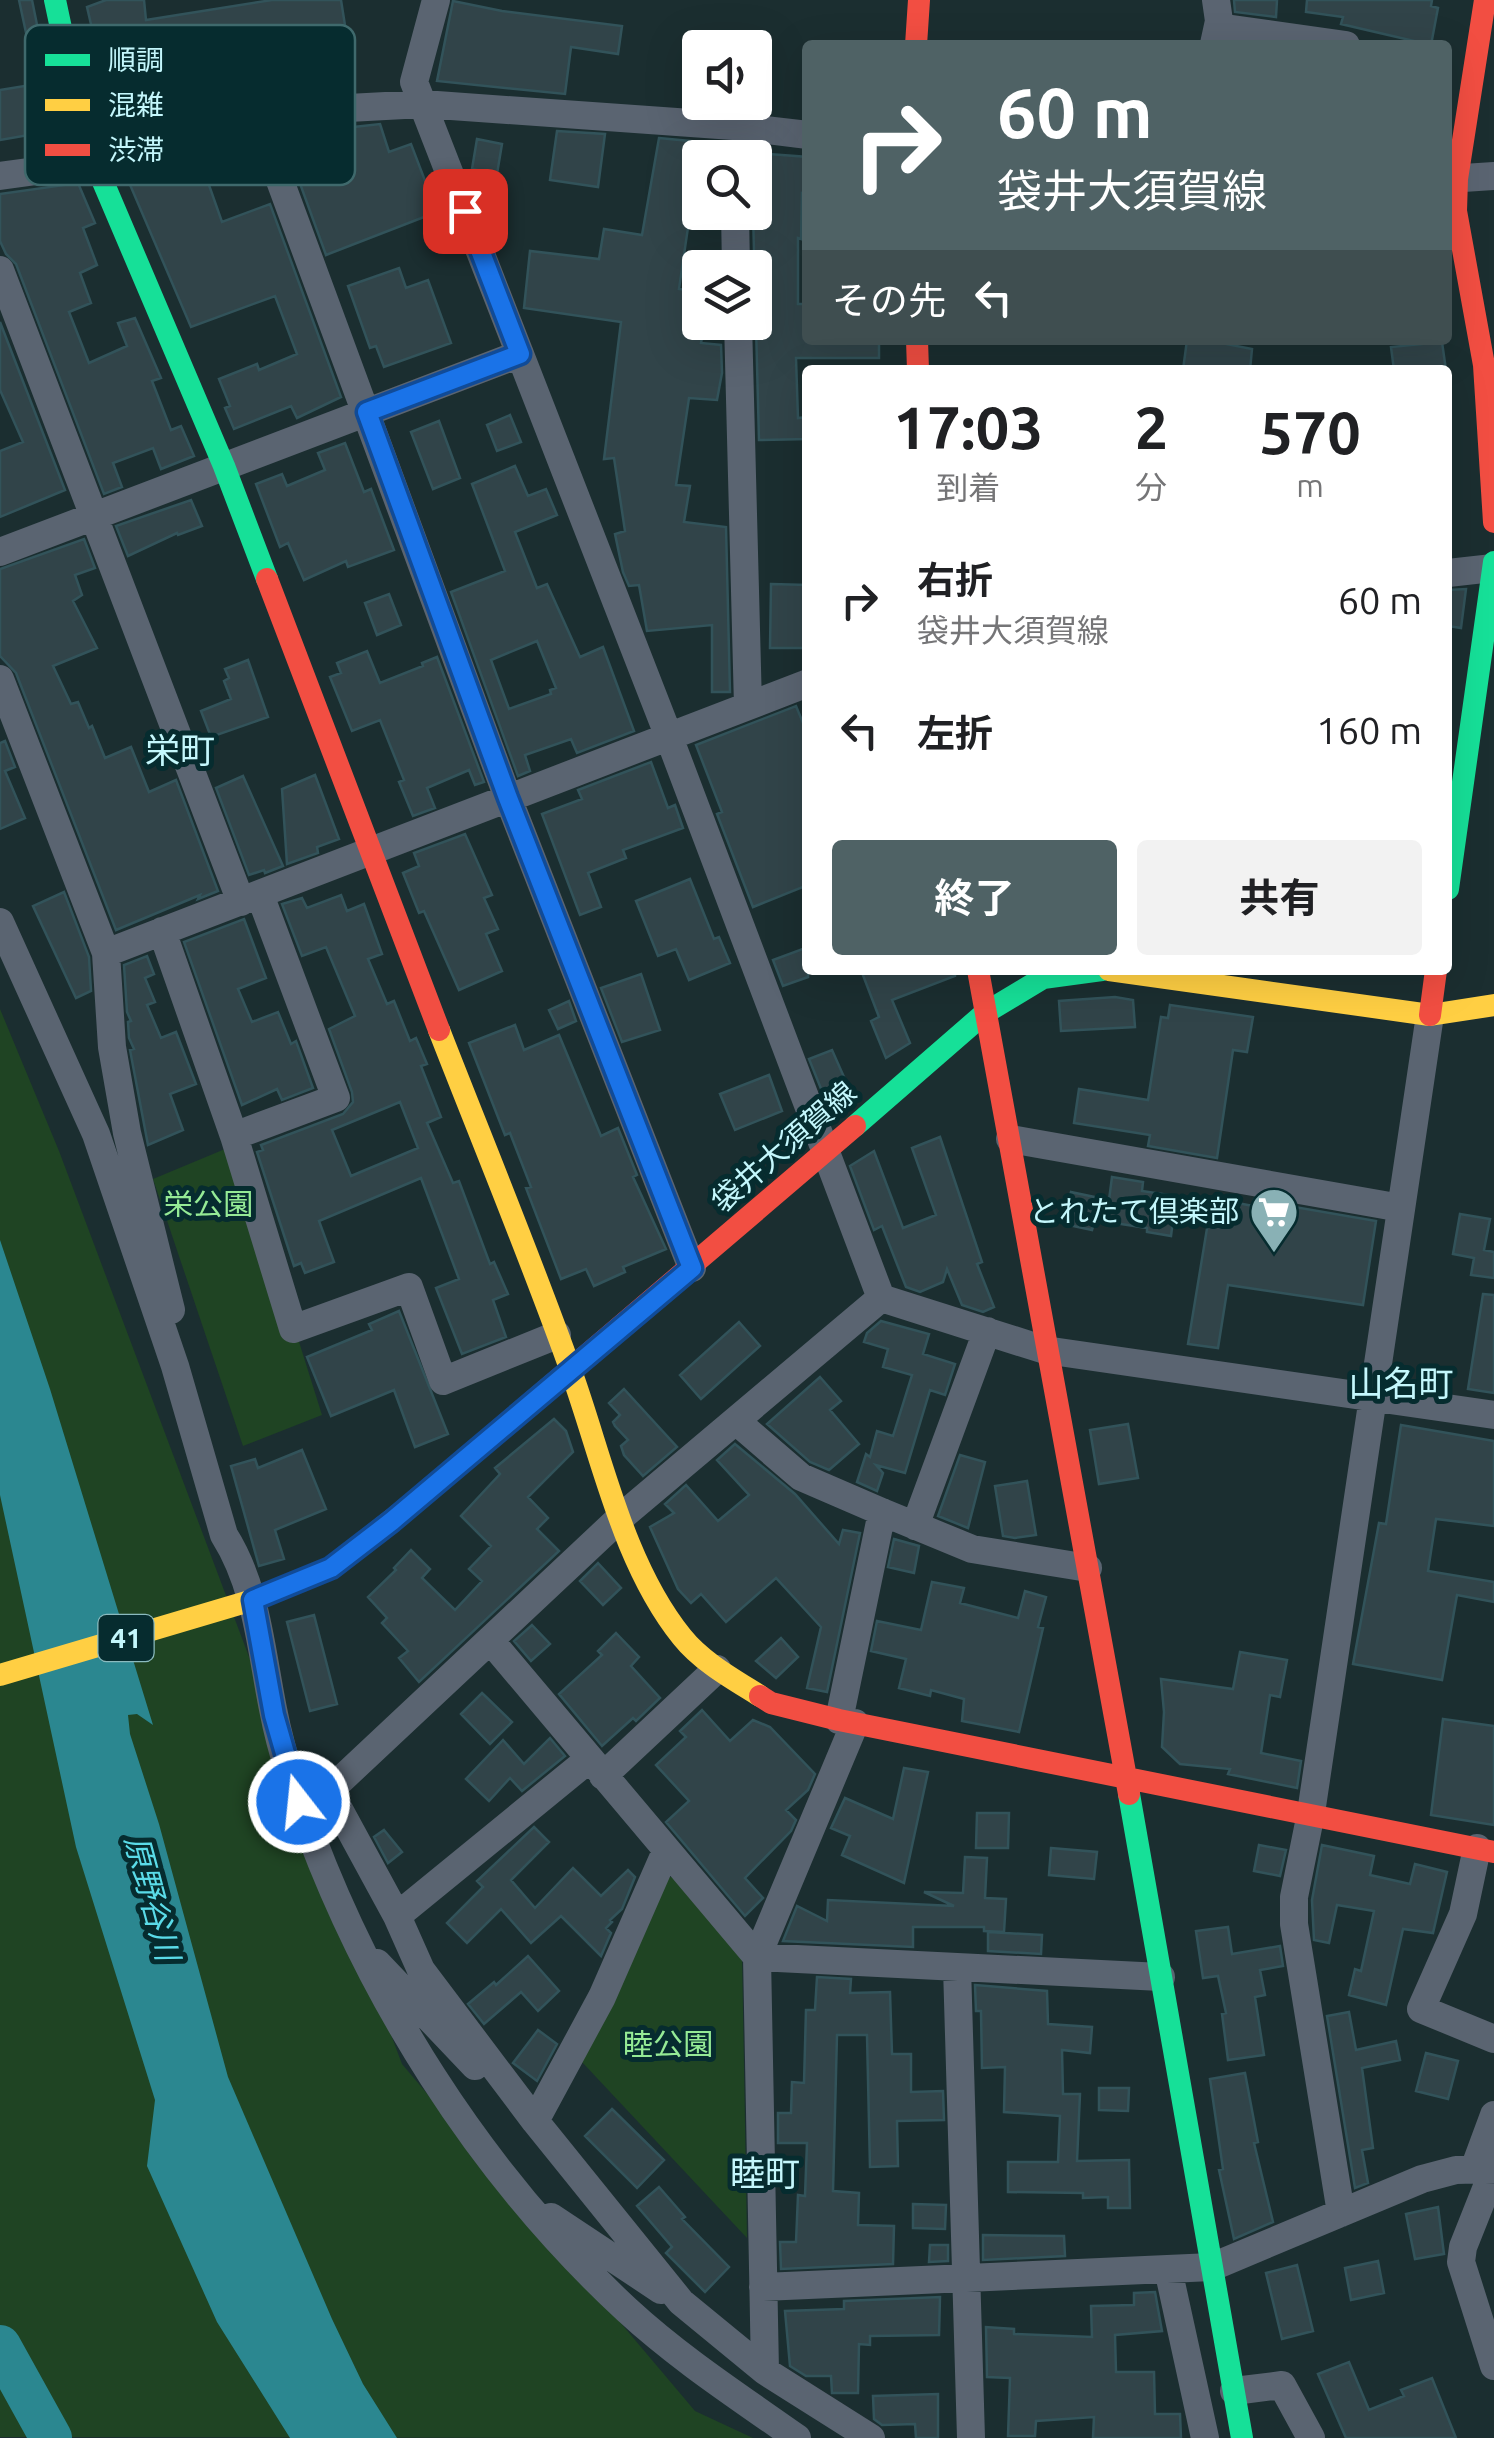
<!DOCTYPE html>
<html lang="ja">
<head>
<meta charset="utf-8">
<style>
	:root { --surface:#fff; --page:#f2f2f2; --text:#202124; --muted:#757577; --accent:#4f6265 }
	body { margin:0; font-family:Ubuntu,"Noto Sans JP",sans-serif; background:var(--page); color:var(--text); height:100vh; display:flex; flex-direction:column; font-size:38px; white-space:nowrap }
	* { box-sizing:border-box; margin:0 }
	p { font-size:32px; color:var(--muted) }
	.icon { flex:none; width:55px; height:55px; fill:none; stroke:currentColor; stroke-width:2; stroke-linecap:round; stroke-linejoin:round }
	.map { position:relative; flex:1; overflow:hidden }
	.panel { position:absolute; left:802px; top:365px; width:650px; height:610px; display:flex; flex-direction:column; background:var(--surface); border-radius:10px; box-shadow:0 10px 40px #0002 }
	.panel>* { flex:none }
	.top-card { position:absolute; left:802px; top:40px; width:650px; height:305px; border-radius:10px; box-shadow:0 10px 40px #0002; background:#4f6265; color:#fff; overflow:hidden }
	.fabs { position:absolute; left:682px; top:30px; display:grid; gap:20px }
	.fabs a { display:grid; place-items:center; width:90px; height:90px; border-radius:10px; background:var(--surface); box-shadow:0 10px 40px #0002; font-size:50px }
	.pin { position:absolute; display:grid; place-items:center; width:85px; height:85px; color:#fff; margin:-42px; border-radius:20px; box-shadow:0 5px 15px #0006 }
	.me { position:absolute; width:110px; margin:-55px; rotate:344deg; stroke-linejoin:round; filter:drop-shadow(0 0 8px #0008) }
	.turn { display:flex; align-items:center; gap:35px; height:210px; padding:0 30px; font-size:45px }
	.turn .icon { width:130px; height:130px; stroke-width:2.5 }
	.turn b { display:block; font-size:70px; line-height:85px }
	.then { display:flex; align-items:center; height:95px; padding:0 30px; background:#0003; gap:20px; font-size:38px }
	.eta { display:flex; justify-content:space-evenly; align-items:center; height:170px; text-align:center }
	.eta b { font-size:60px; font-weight:700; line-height:70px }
	.action { display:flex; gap:20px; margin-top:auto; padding:20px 30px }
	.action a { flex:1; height:115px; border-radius:10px; background:var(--accent); color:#fff; font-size:40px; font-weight:700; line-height:115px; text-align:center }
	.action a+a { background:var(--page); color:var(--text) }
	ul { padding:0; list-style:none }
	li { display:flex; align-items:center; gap:30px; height:130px; padding:0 30px }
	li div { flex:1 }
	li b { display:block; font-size:38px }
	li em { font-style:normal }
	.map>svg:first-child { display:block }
	.green { fill:#1f4423 }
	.water { fill:#2b8790 }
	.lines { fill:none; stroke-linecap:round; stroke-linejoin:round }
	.river { stroke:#2b8790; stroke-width:42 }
	.building { fill:#314449; stroke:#32535a; stroke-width:2.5; fill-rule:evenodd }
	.street { stroke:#5a6471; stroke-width:28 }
	.fast { stroke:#16e098; stroke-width:22 }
	.slow { stroke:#ffcf43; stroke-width:22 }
	.jam { stroke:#f24e42; stroke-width:22 }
	.route-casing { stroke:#114b97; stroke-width:25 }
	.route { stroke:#1a73e8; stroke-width:18 }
	.labels { text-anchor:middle; stroke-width:10; stroke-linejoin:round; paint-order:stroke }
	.shield { fill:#062c2f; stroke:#8bbabe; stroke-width:2.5 }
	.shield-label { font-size:28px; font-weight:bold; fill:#c4f7fc }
	.street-label { font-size:30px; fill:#c4f7fc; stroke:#062c2f }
	.park-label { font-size:30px; fill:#95ea95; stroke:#062c2f }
	.poi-label { font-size:30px; fill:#c4f7fc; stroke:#062c2f; text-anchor:end }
	.water-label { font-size:32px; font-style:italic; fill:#5adbe8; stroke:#062c2f }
	.quarter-label { font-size:35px; fill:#c4f7fc; stroke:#062c2f }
	.key { fill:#062c2f; stroke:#3f696c; stroke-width:2.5 }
	.key-label { font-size:28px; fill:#c4f7fc }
</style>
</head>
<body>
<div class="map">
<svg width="1494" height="2438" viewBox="0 0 1494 2438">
	<rect width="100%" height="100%" fill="#1b2e30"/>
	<path class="green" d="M0,1009L59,1151L402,2064L695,2411L753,2438L0,2437Z
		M237,1144L322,1415L243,1446L153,1179Z
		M672,1877L742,1955L747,2238L581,2061L662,1878Z"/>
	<path class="water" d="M0,1240L50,1389L153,1725L137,1714L128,1715L130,1734L159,1824L228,2077L332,2319L363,2384L397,2438H290L217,2322L147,2166L155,2100L76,1847L0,1495Z"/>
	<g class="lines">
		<path class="river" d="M0,2346L51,2438"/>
	</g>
	<path class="building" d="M19,0H32L53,104L66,149L50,151L46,132L0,140V90L37,84Z
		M106,0H144L146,20L272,0H341L353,76L170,104L172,111L145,117L147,124L116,132L87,7Z
		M1234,0H1277L1276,17L1235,12Z
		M1307,0H1432L1431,6L1438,8L1431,45L1341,24L1343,17L1306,12Z
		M453,1L502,11L622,26L618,54L571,47L565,94L437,81Z
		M380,124L389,152L411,144L437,212L326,255L294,167L319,157L318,127L344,126V128Z
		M557,131L605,134L598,187L550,180Z
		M659,138L700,142V201L692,200L679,289L700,292V322H705L701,343L721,345L722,373L717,400L689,398L676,485L690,486L684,522L726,527L730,692H712V625L647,631L639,585L629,586L623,572L615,534L625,531L614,458L604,459L621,322L524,308L530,251L599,259L604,229L642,235Z
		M477,139L502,144L497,174L472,169Z
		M755,153L808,157V194L802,193L801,239L798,238V304H808V340H879V358H796L798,418L808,417V439L759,440L753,213Z
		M198,154L222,222L270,204L341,397L297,418L291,406L234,429L225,408L230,406L219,379L257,364L259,370L297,354L275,296L191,327L128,180Z
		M78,183L95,223L83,228L97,265L80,273L91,303L69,312L89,363L127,346L118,323L135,318L161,378L152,381L171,430L181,426L194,456L161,469L153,448L113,463L122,487L104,494L16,264L6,254L0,241V194Z
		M399,268L406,288L428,280L451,343L384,367L376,346L370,348L348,286Z
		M0,322L65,490L0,517V451L23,442L0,390Z
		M1187,340H1206L1252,349L1250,370H1183Z
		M1442,342L1446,370H1394L1391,347Z
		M510,415L521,442L497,451L487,425Z
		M439,421L460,478L433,489L411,432Z
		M345,443L364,492L371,489L394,550L348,567L346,561L304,580L288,543L280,547L256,484L282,474L287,486L325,470L318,453Z
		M515,466L528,496L546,489L557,515L515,532L537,588L547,584L580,657L603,647L634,731L577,753L571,739L525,755L530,771L518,776L451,592L505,571L472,484ZM537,641L556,688L550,690L551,694L509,709L491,660Z
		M191,500L202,526L178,535L177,533L128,556L116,526Z
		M84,539L95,568L75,575L82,595L73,601L97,648L53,666L71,704L78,702L89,728L92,726L105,758L131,747L149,792L176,780L218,891L198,899L200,895L116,930L16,673L0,656V569Z
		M771,584L808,585V648H770Z
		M1466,589L1461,628L1448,626V590Z
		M389,594L401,625L377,635L365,603Z
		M367,651L380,683L423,666L422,663L437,657L484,782L475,785L469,770L427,788L435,808L413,816L399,782L404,780L380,720L352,731L330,677L341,673L337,663Z
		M248,660L268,717L211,737L201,711L231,699L224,681L229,678L225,669Z
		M796,706L808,735V885L753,907L717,814L722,812L696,745Z
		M5,741L15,767L5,771L25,818L0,829V743Z
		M651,762L668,808L675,805L683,828L623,850L626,858L588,873L601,907L580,915L542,814L582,799L578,790Z
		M315,775L339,839L317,847L318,853L287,864L282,789Z
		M243,776L283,866L265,873L264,870L249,875L216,788Z
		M465,834L492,895L484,898L498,929L486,934L502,971L459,990L424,911L419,913L403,873L419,866L414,853Z
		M690,879L714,939L719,937L730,963L689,980L676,949L658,956L636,901Z
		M64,892L89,957L91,991L76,998L33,906Z
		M341,895L347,911L364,904L382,954L368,959L387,1004L394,1001L410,1041L416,1038L427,1064L421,1066L441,1117L427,1123L453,1183L459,1181L490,1264L494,1262L508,1294L493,1300L506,1337L462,1354L436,1288L459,1279L421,1178L319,1221L334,1262L305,1273L301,1263L294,1266L257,1152L263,1150L261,1145L343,1114L353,1102L352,1092L329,1029L355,1016L326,947L302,956L282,904L302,898L307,908ZM400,1102L418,1148L351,1176L332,1130Z
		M244,919L266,978L238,989L252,1022L278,1012L291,1044L296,1041L313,1088L282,1100L277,1089L242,1105L184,942Z
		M808,947V977L783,986L773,960Z
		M147,956L154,974L145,978L155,1002L147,1005L161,1038L176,1032L196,1084L170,1094L183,1130L148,1145L130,1050L134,1049L129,1038L128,1022L131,1021L127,1012L124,965Z
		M861,970H955V976L892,1000L910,1043L886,1058L871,1021L879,1017Z
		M641,974L660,1030L622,1042L601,988Z
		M1115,997L1133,1000L1135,1027L1061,1031L1059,1001Z
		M569,1001L576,1021L558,1029L549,1010Z
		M1170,1005L1253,1017L1247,1052L1233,1050L1217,1158L1148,1146L1150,1135L1074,1123L1079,1089L1148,1100L1161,1017L1168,1018Z
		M515,1025L524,1050L559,1035L601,1136L618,1128L637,1175L633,1177L666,1249L623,1267L625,1272L594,1286L586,1269L561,1279L526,1188L531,1187L510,1133L505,1135L469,1043Z
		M832,1050L848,1086L824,1096L809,1059Z
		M769,1075L782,1111L735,1130L720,1094Z
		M940,1137L982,1262L977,1264L994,1307L983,1312L962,1305L947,1269L943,1282L920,1292L906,1287L882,1226L874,1230L850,1166L874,1151L903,1228L936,1215L912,1148Z
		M1112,1177L1143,1182L1142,1191L1176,1196L1171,1236L1147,1232V1228L1095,1220L1092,1230L1064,1224L1071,1192L1109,1200Z
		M1212,1198L1253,1206L1254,1200L1376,1221L1363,1305L1228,1285L1218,1348L1188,1344Z
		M1460,1214L1490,1219L1484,1250L1494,1252V1278L1471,1275L1474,1258L1453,1254Z
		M1483,1294L1494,1295V1393L1468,1389Z
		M399,1311L448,1434L415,1447L394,1390L331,1416L307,1357L372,1330L369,1324Z
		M881,1321L929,1334L923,1354L955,1364L945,1395L930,1390L905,1473L876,1465L883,1473L877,1491L857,1482L866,1454L870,1457L877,1431L893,1436L912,1375L883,1367L888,1349L864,1342L867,1333Z
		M739,1322L760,1346L701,1399L680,1375Z
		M820,1377L841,1401L830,1410L859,1444L829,1470L810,1462L767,1424Z
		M624,1389L677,1447L643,1476L624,1455L621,1446L628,1440L615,1426L613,1422L620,1415L609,1403Z
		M554,1419L566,1431L573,1452L528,1497L548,1518L537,1529L559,1551L419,1682L399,1658L408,1651L382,1623L387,1618L368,1597L396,1570L394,1568L411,1550L430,1569L422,1578L455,1610L482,1581L469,1569L491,1546L461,1516L500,1474L495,1468Z
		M1128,1424L1138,1478L1099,1484L1090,1430Z
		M1401,1425L1494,1441V1526L1436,1519L1428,1571L1494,1582V1602L1457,1595L1442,1680L1353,1664L1379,1523L1386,1524Z
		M735,1444L795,1494L839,1544L843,1530L860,1533L827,1692L807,1688L821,1627L776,1578L726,1622L701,1594L691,1603L678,1589L650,1527L674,1513L665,1504L686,1485L718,1521L749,1495L717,1460Z
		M302,1450L326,1509L275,1530L284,1559L259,1566L231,1466L255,1459L258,1468Z
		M960,1455L985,1462L968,1528L938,1516Z
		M1027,1481L1036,1535L1015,1538L1003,1536L995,1486Z
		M894,1539L919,1546L914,1573L888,1567Z
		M598,1563L621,1588L603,1605L580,1581Z
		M932,1582L964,1588L960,1603L1018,1618L1025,1591L1046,1597L1038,1627L1043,1628L1019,1732L962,1721L964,1699L931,1690L930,1696L899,1688L906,1659L871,1651L877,1621L921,1630Z
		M314,1615L337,1704L310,1711L287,1622Z
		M532,1625L550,1644L531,1661L514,1641Z
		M616,1633L639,1657L631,1666L660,1698L636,1721L633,1718L602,1746L559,1694L602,1655L598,1651Z
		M781,1638L798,1657L776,1678L756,1661Z
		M1240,1652L1287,1660L1280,1697L1270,1695L1261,1753L1301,1761L1297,1788L1228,1774L1230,1769L1180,1764L1162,1747L1164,1712L1161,1679L1233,1689Z
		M482,1693L512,1722L490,1744L461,1714Z
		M702,1710L730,1741L753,1720L770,1727L815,1774L808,1790L786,1810L796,1820L791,1831L745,1878L763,1898L745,1916L666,1822L689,1801L656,1765L686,1737L680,1731Z
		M1443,1719L1494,1726V1825L1431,1815Z
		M550,1738L565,1756L522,1791L510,1778L489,1801L466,1779L503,1740L524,1764Z
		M904,1768L928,1772L904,1883L842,1855L850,1836L831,1828L845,1798L893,1819Z
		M977,1813H1009L1008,1848H976Z
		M534,1827L549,1842L511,1880L535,1908L573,1868L601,1896L628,1870L635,1877L622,1909L610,1920L612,1922L606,1928L611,1933L601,1956L561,1916L531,1943L501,1909L467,1943L447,1923L483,1887L477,1881Z
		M384,1830L402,1852L388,1863L374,1837Z
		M1259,1845L1286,1850L1280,1876L1254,1871Z
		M1322,1845L1374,1856L1370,1875L1410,1884L1415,1864L1447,1872L1433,1933L1403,1929L1386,2005L1349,1995L1355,1969L1361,1971L1374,1911L1337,1905L1329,1943L1314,1940L1312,1900Z
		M1051,1848L1097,1852L1094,1879L1049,1875Z
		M965,1857L987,1858L985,1898L1006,1899L1004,1932L984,1931V1927H913V1947L783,1941L797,1906L827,1921L828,1900L954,1906L924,1892L963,1893Z
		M1228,1927L1232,1954L1280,1946L1283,1966L1260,1970L1265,1995L1255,1997L1264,2055L1228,2060L1222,2014L1226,2013L1218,1976L1203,1978L1196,1931Z
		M988,1932L1042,1935L1041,1954L988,1951Z
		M528,1956L559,1991L538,2011L521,1992L484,2024L468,2004L494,1982L496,1985Z
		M817,1977L851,1979L850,1993L890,1992L892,2054H911V2092L943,2091L944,2120L897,2121L898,2166L870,2167L867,2035H837L833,2191L859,2193L858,2225L894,2226L893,2264L781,2269L780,2242H796L798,2195L805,2196L807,2143H778V2113H791L792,2082L804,2083L806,2010H815Z
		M975,1985L1047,1991L1048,2024L1092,2027L1090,2053L1062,2050L1063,2094H1080L1077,2161L1129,2160L1130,2208H1108V2197L1083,2198V2193L1008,2192V2162H1058L1060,2116L1004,2112L1005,2067L982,2068L981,2011H976Z
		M1349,2012L1356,2050L1396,2041L1400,2060L1362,2068L1373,2148L1362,2150L1368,2183L1355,2188L1327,2016Z
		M538,2030L557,2044L537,2081L513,2063Z
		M1426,2053L1458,2061L1448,2099L1416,2091Z
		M1245,2073L1258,2142L1254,2143L1273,2222L1234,2239L1219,2170L1223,2169L1210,2079Z
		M1099,2088H1129L1128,2111L1099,2110Z
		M612,2109L664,2160L637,2188L585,2136Z
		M659,2187L685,2217L682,2219L729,2267L705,2292L666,2253L672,2247L637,2206Z
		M913,2204L946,2205L945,2229L913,2228Z
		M1438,2207L1444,2254L1415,2259L1406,2214Z
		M983,2235L1064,2236L1065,2256L983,2260Z
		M930,2245H948V2261L929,2262Z
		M1378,2261L1384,2293L1351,2300L1345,2268Z
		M1297,2265L1313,2331L1282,2339L1266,2273Z
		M1155,2292L1162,2331L1115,2335L1116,2372H1154L1155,2414H1180L1181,2438H1093L1094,2417L1036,2421L1035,2436H1008L1010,2378L987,2377L986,2327L1014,2329V2334L1092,2337L1091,2306L1134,2305V2293Z
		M940,2297L939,2335L870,2336V2345L859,2344L858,2393H832L831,2376H806L790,2366L785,2311L844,2309V2301Z
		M1349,2362L1369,2410L1404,2396L1401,2390L1432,2378L1456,2438H1346L1318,2374Z
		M938,2394V2438H916L915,2424L882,2425L874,2419L873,2396Z"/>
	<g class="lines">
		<path class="street" d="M436,0L414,82L669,737L881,1298
			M1218,27L1346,45
			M1214,44L1219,21L1216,0
			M255,113L508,798L692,1268
			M733,126V158
			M0,176L95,163L226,119L255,113L423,104L733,126L808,135
			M1448,179L1494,176
			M735,212L736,268
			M0,270L241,902
			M738,322L748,706
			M0,552L520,354
			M1448,573L1493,568
			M0,679L106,953L112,1047L127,1133L171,1310
			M0,922L96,1134L175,1366L224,1535C257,1587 261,1650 273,1709C279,1741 289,1774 300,1805C366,1994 480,2174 627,2310C679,2358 739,2397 797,2438
			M162,931L234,1136L293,1329L409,1287L443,1381L557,1335
			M106,953L808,683
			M234,1136L336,1098L260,895
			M1010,1139L1401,1208
			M881,1298L1045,1350L1494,1415
			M736,1421L801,1477L882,1512L972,1549L1088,1568
			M915,1526L987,1331
			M490,1640L757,1957L1161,1977
			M839,1720L882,1512
			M603,1776L717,1669
			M1477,1848L1463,1914L1421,2009L1494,2039
			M397,1916L588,1760
			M377,1963L475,2066
			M957,1967L971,2438
			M535,2121L602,1997L666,1851
			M1474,2169L1494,2115
			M1494,2169L1463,2247L1461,2262L1494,2366
			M1341,2213L1294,1924V1897L1311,1813L1430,1015
			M551,2217L661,2290
			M1168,2269L1205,2438
			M763,2287L1212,2267L1422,2179L1456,2170L1494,2169
			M765,2371L757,1957L855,1723
			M1234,2391L1282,2385L1311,2438
			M871,2438L765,2371L681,2302L535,2121L421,1970L397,1916L329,1791L620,1518L881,1298"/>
		<path class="fast" d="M55,0L76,99L95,163L224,466L267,579
			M1448,889L1494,562
			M855,1126L985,1013L1043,978L1102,970
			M1129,1794L1242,2438"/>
		<path class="slow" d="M1109,970L1430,1015L1494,1005
			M439,1030C483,1143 530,1256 571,1371C602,1457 623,1564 682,1637C702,1662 733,1679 760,1696
			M0,1675L253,1600L331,1568L418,1499"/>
		<path class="jam" d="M1485,0L1457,179L1456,211L1484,365L1494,522
			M916,45L919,0
			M917,340L918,370
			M267,579L439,1030
			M978,970L1129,1794
			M1430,1015L1436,970
			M418,1499L855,1126
			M760,1696L771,1703L839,1720L1494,1852"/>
	</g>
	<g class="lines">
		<g class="route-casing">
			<path id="route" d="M299,1802L274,1715L253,1600L331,1568L392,1521L692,1268L508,798L367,412L520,354L465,211"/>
		</g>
		<use href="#route" class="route"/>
	</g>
	<defs>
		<g id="supermarket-pin" transform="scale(2.5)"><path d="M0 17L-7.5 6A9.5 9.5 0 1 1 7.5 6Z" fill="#89b1b5" stroke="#062c2f"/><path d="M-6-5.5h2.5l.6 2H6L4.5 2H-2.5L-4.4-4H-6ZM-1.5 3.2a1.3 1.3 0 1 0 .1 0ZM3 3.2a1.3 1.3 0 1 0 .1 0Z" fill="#fff"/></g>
	</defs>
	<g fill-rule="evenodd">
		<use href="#supermarket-pin" x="1274" y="1212"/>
	</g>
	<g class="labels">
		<rect class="shield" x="98.5" y="1615" width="55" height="46" rx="8"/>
		<g class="shield-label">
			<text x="126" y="1648">41</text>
		</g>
		<g class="street-label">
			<text transform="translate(784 1147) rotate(-41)" y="10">袋井大須賀線</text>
		</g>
		<g class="park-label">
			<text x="208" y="1215">栄公園</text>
			<text x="668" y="2055">睦公園</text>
		</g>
		<g class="poi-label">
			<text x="1239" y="1222">とれたて倶楽部</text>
		</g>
		<g class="water-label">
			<text transform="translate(152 1898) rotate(75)" y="11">原野谷川</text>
		</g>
		<g class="quarter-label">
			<text x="180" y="763">栄町</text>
			<text x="1401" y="1396">山名町</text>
			<text x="765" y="2186">睦町</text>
		</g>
	</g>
	<rect x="25" y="25" width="330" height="160" rx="15" class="key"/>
	<rect x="45" y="54" width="45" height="12" fill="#16e098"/>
	<rect x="45" y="99" width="45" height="12" fill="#ffcf43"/>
	<rect x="45" y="144" width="45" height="12" fill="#f24e42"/>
	<g class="key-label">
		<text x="108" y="70">順調</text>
		<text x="108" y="115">混雑</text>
		<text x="108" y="160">渋滞</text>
	</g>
</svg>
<div class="fabs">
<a><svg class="icon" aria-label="sound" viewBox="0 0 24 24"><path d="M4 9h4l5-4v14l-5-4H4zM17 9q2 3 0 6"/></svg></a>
<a><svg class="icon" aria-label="search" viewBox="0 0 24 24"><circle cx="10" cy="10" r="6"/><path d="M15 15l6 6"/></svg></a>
<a><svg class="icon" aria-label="layers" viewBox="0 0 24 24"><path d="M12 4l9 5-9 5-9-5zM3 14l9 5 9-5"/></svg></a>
</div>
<div class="pin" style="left:465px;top:211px;background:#d93025"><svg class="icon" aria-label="arrive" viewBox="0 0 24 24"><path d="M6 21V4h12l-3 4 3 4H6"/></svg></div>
<svg class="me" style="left:299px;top:1802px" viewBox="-20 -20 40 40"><circle r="17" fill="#1a73e8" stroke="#fff" stroke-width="3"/><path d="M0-11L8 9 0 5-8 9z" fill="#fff"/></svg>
<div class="top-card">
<div class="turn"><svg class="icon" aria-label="right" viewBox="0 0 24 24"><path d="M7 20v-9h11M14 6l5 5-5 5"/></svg><div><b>60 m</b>袋井大須賀線</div></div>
<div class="then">その先<svg class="icon" aria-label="left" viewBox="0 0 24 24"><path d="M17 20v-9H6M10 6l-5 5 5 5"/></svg></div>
</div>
<section class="panel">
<div class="eta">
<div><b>17:03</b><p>到着</p></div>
<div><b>2</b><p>分</p></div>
<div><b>570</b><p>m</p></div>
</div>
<ul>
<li><svg class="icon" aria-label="right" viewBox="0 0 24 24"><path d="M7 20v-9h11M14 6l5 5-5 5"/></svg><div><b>右折</b><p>袋井大須賀線</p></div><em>60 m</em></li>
<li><svg class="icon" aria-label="left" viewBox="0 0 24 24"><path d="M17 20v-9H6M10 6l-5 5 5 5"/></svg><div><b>左折</b></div><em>160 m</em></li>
</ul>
<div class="action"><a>終了</a><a>共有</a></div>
</section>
</div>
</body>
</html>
